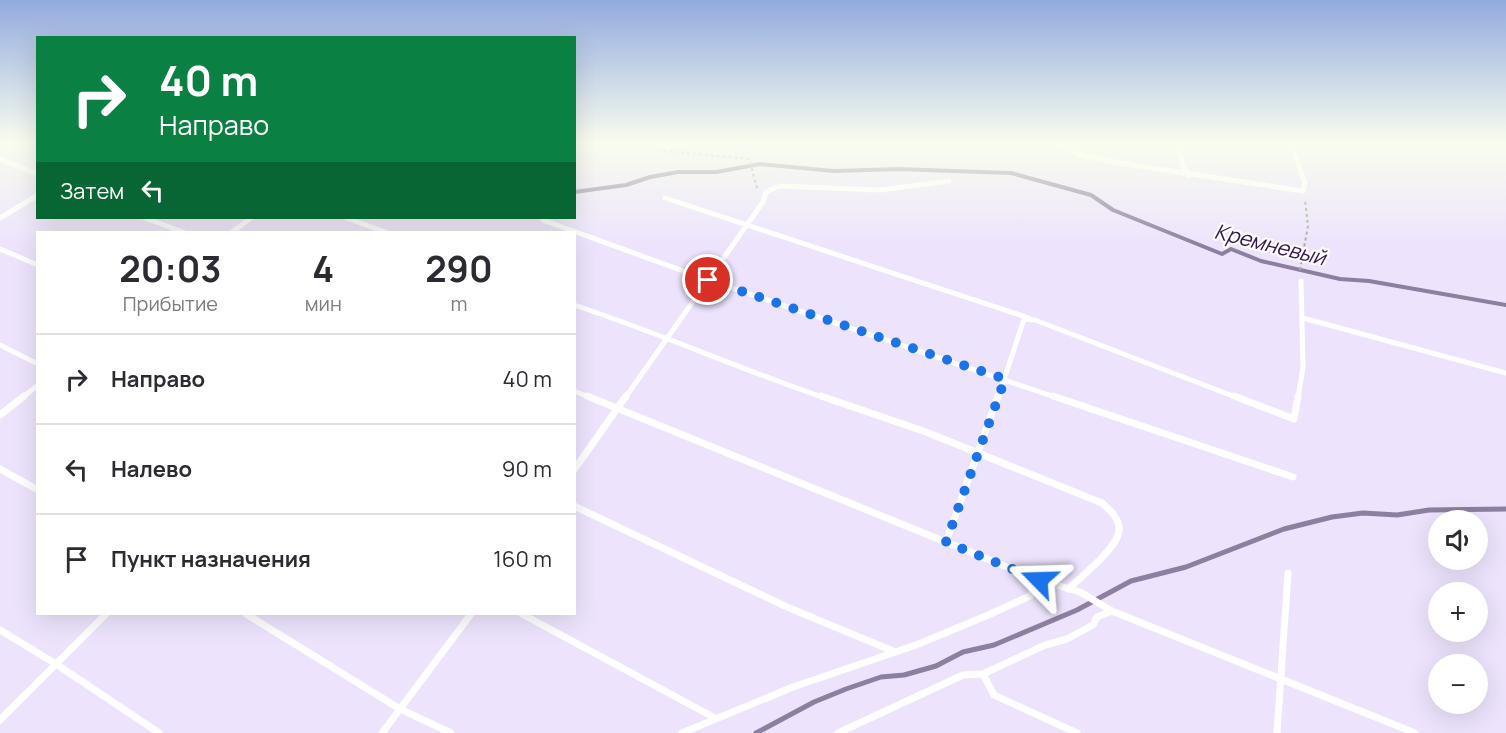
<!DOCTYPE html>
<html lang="ru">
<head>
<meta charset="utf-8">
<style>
	:root { --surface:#fff; --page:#f7f7f7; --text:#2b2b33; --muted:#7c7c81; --line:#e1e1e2 }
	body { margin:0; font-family:Manrope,sans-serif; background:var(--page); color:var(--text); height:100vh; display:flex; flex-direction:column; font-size:22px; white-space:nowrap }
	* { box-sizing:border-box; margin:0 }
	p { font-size:20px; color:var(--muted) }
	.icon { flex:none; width:33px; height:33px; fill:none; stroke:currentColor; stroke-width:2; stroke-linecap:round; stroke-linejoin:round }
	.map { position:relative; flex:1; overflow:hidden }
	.panel { position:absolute; left:36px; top:231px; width:540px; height:384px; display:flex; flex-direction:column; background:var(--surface); border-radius:0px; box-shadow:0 6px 24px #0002 }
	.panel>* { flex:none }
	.top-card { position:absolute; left:36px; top:36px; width:540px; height:183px; border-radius:0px; box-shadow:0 6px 24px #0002; background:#0b8043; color:#fff; overflow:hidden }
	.tools { position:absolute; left:1428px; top:510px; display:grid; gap:12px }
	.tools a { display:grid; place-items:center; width:60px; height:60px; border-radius:50%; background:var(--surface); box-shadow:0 6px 24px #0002; font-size:30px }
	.pin { position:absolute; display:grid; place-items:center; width:51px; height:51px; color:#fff; margin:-26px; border:3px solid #fff; border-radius:50%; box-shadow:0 2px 6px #0007 }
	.me { position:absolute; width:66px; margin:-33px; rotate:292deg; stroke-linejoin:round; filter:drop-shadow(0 0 4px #0008) }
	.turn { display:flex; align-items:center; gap:21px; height:126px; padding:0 24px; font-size:27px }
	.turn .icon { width:78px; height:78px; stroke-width:2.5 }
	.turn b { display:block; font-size:42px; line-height:51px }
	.then { display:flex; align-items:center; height:57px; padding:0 24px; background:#0003; gap:12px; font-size:22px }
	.eta { display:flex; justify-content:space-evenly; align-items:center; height:102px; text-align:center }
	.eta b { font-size:36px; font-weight:700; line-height:42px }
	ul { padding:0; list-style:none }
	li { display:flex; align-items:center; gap:18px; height:90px; padding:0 24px; border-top:2px solid var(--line) }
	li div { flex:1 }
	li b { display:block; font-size:22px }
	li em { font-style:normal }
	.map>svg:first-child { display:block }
	.green { fill:#ede3fd; fill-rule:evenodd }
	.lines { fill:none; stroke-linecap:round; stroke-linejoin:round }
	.stream-far1 { stroke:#8c7f9f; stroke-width:4 }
	.stream { stroke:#8c7f9f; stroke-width:5 }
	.path { stroke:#a8af98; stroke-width:2; stroke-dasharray:3 3; stroke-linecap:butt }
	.service-far1 { stroke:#fff; stroke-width:5 }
	.service { stroke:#fff; stroke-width:7 }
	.route { stroke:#1a73e8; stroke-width:10; stroke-dasharray:0 18 }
	.labels { text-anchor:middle; stroke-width:4.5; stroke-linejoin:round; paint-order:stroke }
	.water-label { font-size:21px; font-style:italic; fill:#351753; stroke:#fff }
</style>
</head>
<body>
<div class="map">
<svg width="1506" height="733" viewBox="0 0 1506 733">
	<rect width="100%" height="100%" fill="#f2fbdc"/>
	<path class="green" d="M0,143H37L38,218H574L575,143H1506V733H0ZM38,232H574V614H38ZM1438,520H1478V560H1438ZM1438,592H1478V632H1438ZM1438,664H1478V704H1438Z"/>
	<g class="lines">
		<path class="stream-far1" d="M574,192L626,185L650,177L678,172H716L760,164L834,171L898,169L1011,173L1091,195L1113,210L1222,254L1231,249L1261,261L1340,279L1369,281L1506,305"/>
		<path class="stream" d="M756,733L814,702L846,689L881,677L904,675L936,666L963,652L994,645L1077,610L1131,581L1186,567L1284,529L1332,517L1363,513L1397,515L1429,510L1506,509"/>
		<path class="path" d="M640,143L666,151L749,159L757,188
			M1300,270L1308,226L1305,200"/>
		<path class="service-far1" d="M1056,143H1066
			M1178,143L1183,166L1189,175
			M1064,148L1080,155L1119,163L1303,191L1305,183L1291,143
			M0,159L38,174
			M665,198L1029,318
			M0,218L38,195
			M145,218L183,232
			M347,218L385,232
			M543,220L708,280L1058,398
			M232,232L251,218
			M0,249L38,265
			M574,305C659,333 740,369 825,398
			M1303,318L1506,373
			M0,345L38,364
			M574,391L591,398
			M22,398L38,385
			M625,398L763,202L766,192L779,186L880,190L949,181
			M998,398L1024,319L1035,320L1238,398
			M1298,398L1303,367L1301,281"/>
		<path class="service" d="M587,396L1039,580L1080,592L1112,611L1415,733
			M821,396L926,432L1102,503C1110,510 1120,518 1119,531C1117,548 1081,577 1068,589
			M1053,396L1293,477
			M1234,396L1294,419L1298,396
			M0,415L24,396
			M0,469L38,490
			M574,470L626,396
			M574,506L787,607L893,651
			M946,542L998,396
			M246,614L400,709L451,733
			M522,614L715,718
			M0,630L56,664L159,733
			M983,674L994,695L1077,733
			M0,720L106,614
			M382,733L471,614
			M682,733L793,687L916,645L986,616L1030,596L1039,580
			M838,733L963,675L983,674L1045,645L1067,639L1093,625L1097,617L1112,611
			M1277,733L1288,573"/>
	</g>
	<linearGradient id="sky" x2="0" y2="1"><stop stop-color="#92abde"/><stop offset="0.58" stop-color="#f9fdef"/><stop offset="1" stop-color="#f9fdef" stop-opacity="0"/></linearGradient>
	<rect width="1506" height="246" fill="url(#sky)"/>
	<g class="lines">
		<path class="route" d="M708,280L1005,379L946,542L1039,580"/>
	</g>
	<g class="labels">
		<g class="water-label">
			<text transform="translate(1270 245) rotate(14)" y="7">Кремневый</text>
		</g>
	</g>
</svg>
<div class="tools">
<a><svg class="icon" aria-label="sound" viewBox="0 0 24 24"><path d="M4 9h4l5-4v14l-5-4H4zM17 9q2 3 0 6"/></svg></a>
<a>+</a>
<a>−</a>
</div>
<div class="pin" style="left:708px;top:280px;background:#d93025"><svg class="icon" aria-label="arrive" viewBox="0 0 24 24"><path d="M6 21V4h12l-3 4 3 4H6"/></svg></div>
<svg class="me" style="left:1039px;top:580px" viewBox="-20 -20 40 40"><path d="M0-17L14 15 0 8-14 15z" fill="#1a73e8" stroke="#fff" stroke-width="4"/></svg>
<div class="top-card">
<div class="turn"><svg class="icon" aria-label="right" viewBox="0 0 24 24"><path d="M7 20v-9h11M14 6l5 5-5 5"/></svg><div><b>40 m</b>Направо</div></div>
<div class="then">Затем<svg class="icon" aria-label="left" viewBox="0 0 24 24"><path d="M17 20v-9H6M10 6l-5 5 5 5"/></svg></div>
</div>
<section class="panel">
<div class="eta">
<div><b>20:03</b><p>Прибытие</p></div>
<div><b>4</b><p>мин</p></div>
<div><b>290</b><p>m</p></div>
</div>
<ul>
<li><svg class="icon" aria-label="right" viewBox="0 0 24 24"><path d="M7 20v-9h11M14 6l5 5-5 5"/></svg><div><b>Направо</b></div><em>40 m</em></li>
<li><svg class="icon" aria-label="left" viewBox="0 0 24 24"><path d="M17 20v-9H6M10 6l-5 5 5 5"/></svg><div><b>Налево</b></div><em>90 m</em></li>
<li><svg class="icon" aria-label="arrive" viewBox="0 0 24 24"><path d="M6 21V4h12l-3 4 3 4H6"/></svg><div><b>Пункт назначения</b></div><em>160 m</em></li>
</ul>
</section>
</div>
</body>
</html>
